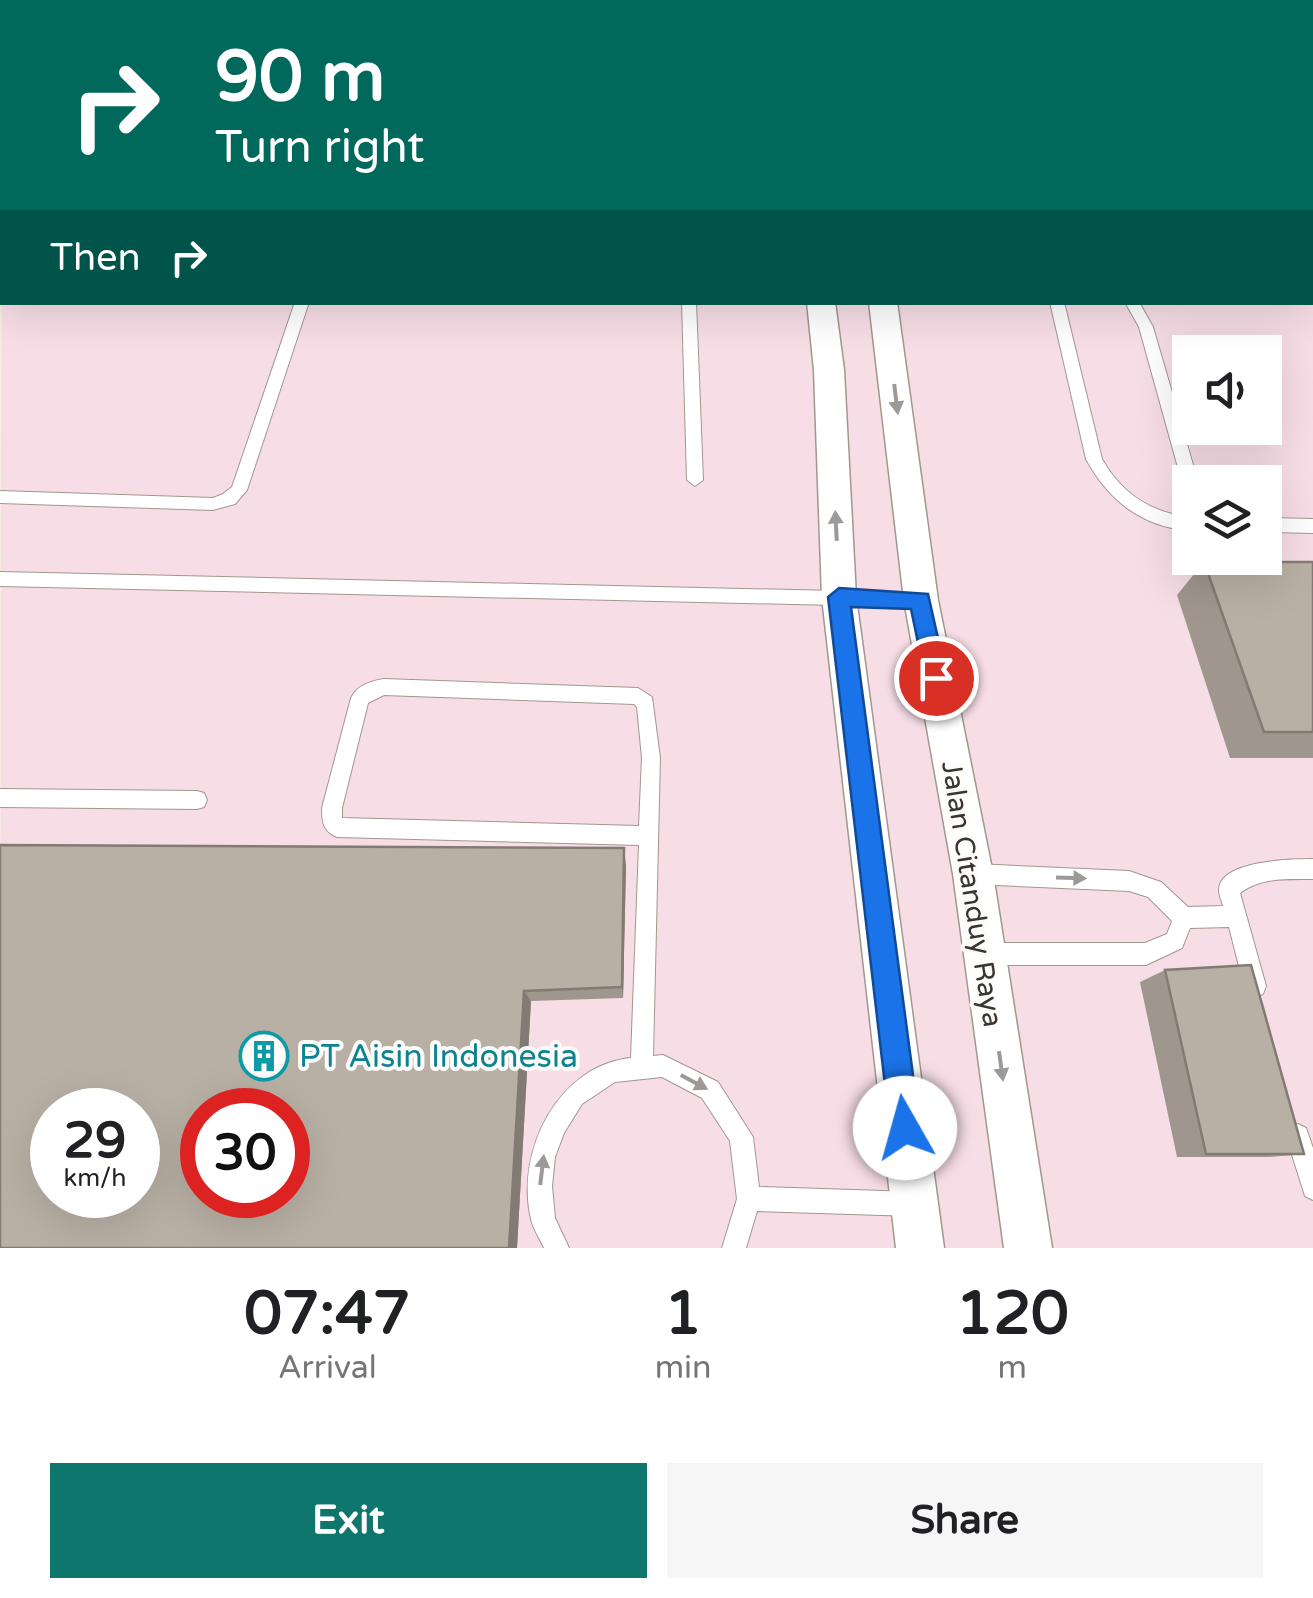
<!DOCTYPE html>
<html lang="en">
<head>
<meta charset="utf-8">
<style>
	:root { --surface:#fff; --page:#f6f6f6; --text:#202124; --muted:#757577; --accent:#0f766e }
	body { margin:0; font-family:"Varela Round",sans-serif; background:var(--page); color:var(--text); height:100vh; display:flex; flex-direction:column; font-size:38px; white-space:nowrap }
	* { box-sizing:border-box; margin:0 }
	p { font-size:32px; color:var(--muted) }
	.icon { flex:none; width:55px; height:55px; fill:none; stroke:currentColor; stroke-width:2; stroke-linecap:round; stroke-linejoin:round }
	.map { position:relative; height:1248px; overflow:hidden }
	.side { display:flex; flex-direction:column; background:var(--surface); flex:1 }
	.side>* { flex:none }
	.guide { position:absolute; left:0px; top:0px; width:1315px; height:305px; box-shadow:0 10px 40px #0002; background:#00695c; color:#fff; overflow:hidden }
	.buttons { position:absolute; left:1172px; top:335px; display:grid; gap:20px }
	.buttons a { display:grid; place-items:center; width:110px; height:110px; border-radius:0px; background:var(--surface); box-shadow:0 10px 40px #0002; font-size:50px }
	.speed { position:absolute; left:30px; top:1088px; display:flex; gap:20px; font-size:50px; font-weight:700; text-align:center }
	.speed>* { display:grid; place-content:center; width:130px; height:130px; border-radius:50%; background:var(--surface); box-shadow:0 10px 40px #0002; line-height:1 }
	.speed small { font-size:25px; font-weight:400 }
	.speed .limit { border:15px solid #d22; background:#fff; color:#111 }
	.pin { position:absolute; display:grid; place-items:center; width:85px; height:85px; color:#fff; margin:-42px; border:5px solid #fff; border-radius:50%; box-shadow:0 2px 10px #0007 }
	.me { position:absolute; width:110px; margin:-55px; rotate:353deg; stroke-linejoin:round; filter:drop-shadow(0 0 8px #0008) }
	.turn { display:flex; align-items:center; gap:35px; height:210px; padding:0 50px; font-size:45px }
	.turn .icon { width:130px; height:130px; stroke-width:2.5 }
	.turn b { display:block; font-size:70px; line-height:85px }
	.then { display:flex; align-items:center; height:95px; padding:0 50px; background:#0003; gap:20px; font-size:38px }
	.eta { display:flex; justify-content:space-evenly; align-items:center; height:170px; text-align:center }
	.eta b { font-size:60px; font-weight:700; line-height:70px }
	.primary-button { display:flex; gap:20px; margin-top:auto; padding:20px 50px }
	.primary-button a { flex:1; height:115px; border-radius:0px; background:var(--accent); color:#fff; font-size:40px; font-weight:700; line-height:115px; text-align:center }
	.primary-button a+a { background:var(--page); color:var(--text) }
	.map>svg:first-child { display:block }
	.industrial { fill:#f7dde6; fill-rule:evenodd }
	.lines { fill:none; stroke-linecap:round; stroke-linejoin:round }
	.lane-casing { stroke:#a2978e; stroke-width:2 }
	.street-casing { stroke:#a2978e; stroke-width:3 }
	.lane { fill:#fff; fill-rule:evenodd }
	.street { fill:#fff; fill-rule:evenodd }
	.wall { fill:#9f978e }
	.shaded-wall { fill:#827b74 }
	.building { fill:#b9b0a5; stroke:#827b74; stroke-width:2.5; fill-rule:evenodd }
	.oneway { fill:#9c9a98 }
	.route { fill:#1a73e8; stroke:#114b97; stroke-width:2.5 }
	.labels { text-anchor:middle; stroke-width:8; stroke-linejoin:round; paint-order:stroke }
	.street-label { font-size:28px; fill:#393531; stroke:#fefcfa }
	.near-culture-label { font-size:32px; fill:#0d838f; stroke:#fefcfa; text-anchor:start }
</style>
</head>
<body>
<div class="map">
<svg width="1313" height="1248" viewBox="0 0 1313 1248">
	<rect width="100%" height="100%" fill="#f8ece3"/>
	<path class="industrial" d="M12,0H1313V1248H0L2,15V302H1312V2ZM1190,352H1265V428H1190ZM1190,482H1265V558H1190ZM52,1110H138V1195H52ZM202,1110H288V1195H202Z"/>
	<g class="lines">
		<g class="lane-casing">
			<path id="lane" d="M928,0H939L940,2H929Z
				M0,48H2V58H0Z
				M2,170V181L0,182V171Z
				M295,302H309L247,490L235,504L213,510L0,503V491L213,498L223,494L232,487Z
				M682,302H696L703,480L695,486L687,480Z
				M1050,302H1064L1102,459C1121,493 1151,513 1190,517V531C1141,526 1109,501 1086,459Z
				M1125,302H1139L1153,327L1198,482H1190V488L1182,482L1139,327Z
				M1265,518L1313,519V533L1265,532Z
				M0,572L921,593L927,595L930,600L927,605L921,607L0,586Z
				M384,679L638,688L652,697L660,758L653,1056L663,1055L718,1082L753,1137L759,1187L914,1192L922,1196L926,1204L922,1212L914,1216L757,1211L746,1248H722L737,1199L730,1141L702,1098L662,1077L615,1082L582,1104L564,1133L555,1157L552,1186L555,1218L569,1248H544C540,1239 533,1229 531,1219C515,1152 558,1065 631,1058L639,845L337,837C323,831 322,822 322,808L351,698C357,685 371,681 384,679ZM384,695L634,704L637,707L642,758L639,826L342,818V808L368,703Z
				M0,789L197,791L204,793L207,800L204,807L197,809L0,807Z
				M1313,859V879C1288,879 1261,877 1240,893L1266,986L1263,994L1255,997L1247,994L1244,986L1229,927L1190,928L1182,948L1146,965H985L978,961L974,954L978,947L985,943H1145L1167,934L1172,921L1148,897L1129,891L974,884L967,881L964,874L967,867L974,864L1129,871L1161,882L1188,907L1223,906C1222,901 1219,896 1219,890C1219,860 1293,859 1313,859Z
				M1298,1124L1306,1128L1313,1148V1200L1305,1196L1286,1136L1290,1128Z"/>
		</g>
		<g class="street-casing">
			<path id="street" d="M776,0H798V2H777Z
				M824,0H846L847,2H826Z
				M807,302H835L844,370L856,597L944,1248H896L822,597L814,370Z
				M869,302H897L938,600L993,874L1052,1248H1004L953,874L904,600Z"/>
		</g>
		<use href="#lane" class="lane"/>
		<use href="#street" class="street"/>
	</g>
	<path class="wall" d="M994,0H1313V243L1312,2H994Z
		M1204,562H1313V758H1230L1177,595Z
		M626,865L623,998L531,1001L517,1248H0Z
		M1165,970L1304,1154L1269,1157H1177L1140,982Z"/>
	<path class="shaded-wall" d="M624,848L626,865L623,998L622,987Z
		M524,991L531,1001L517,1248H509Z"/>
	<path class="building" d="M78,0H692V2H76Z
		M1013,0H1313V213L1312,2H1013Z
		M1204,562H1313V732H1264Z
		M0,845L624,848L622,987L524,991L509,1248H0ZM52,1110H138V1195H52ZM202,1110H288V1195H202Z
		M1251,965L1304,1154H1206L1165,970Z"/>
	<defs><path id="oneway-solid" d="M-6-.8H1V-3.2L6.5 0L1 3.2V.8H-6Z" transform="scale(2.5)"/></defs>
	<g class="oneway">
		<use href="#oneway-solid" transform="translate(896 399) rotate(83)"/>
		<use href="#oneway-solid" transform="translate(836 526) rotate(-93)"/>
		<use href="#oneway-solid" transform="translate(1071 878) rotate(2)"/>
		<use href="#oneway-solid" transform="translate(1001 1066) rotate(82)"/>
		<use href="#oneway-solid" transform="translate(694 1082) rotate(28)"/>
		<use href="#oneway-solid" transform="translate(542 1170) rotate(-83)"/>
	</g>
	<path class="route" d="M839,588L928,594L947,678L944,686L936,689L927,686L911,609L851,607L920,1128L916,1138L905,1143L895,1138L890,1128L828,597Z"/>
	<defs>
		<g id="building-ring" transform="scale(2.5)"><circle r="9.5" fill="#fefcfa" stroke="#0f9aa8" stroke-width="1.5"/><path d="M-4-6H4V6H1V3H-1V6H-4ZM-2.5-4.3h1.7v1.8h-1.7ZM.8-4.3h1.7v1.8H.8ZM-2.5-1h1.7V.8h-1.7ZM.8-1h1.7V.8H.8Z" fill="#0f9aa8"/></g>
	</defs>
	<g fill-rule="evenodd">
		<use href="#building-ring" x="264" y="1056"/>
	</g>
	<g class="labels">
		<g class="street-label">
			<text transform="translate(973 894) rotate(81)" y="10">Jalan Citanduy Raya</text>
		</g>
		<g class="near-culture-label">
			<text x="299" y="1067">PT Aisin Indonesia</text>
		</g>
	</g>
</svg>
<div class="buttons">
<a><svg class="icon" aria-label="sound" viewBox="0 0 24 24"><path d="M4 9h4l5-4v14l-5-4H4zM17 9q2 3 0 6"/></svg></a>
<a><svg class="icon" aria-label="layers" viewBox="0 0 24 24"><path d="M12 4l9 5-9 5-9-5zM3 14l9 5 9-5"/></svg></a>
</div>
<div class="speed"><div>29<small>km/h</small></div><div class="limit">30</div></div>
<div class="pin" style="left:936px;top:678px;background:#d93025"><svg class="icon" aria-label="arrive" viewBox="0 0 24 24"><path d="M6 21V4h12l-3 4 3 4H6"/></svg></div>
<svg class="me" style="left:905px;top:1128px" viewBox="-20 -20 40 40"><circle r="19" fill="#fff"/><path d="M0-13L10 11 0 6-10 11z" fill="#1a73e8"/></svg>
<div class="guide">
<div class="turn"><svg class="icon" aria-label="right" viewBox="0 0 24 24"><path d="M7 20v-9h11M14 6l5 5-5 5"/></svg><div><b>90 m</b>Turn right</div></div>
<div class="then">Then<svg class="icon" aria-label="right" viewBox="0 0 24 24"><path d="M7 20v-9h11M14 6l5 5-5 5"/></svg></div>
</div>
</div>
<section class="side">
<div class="eta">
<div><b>07:47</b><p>Arrival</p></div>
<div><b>1</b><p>min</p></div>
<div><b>120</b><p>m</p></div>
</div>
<div class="primary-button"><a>Exit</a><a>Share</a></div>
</section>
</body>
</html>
